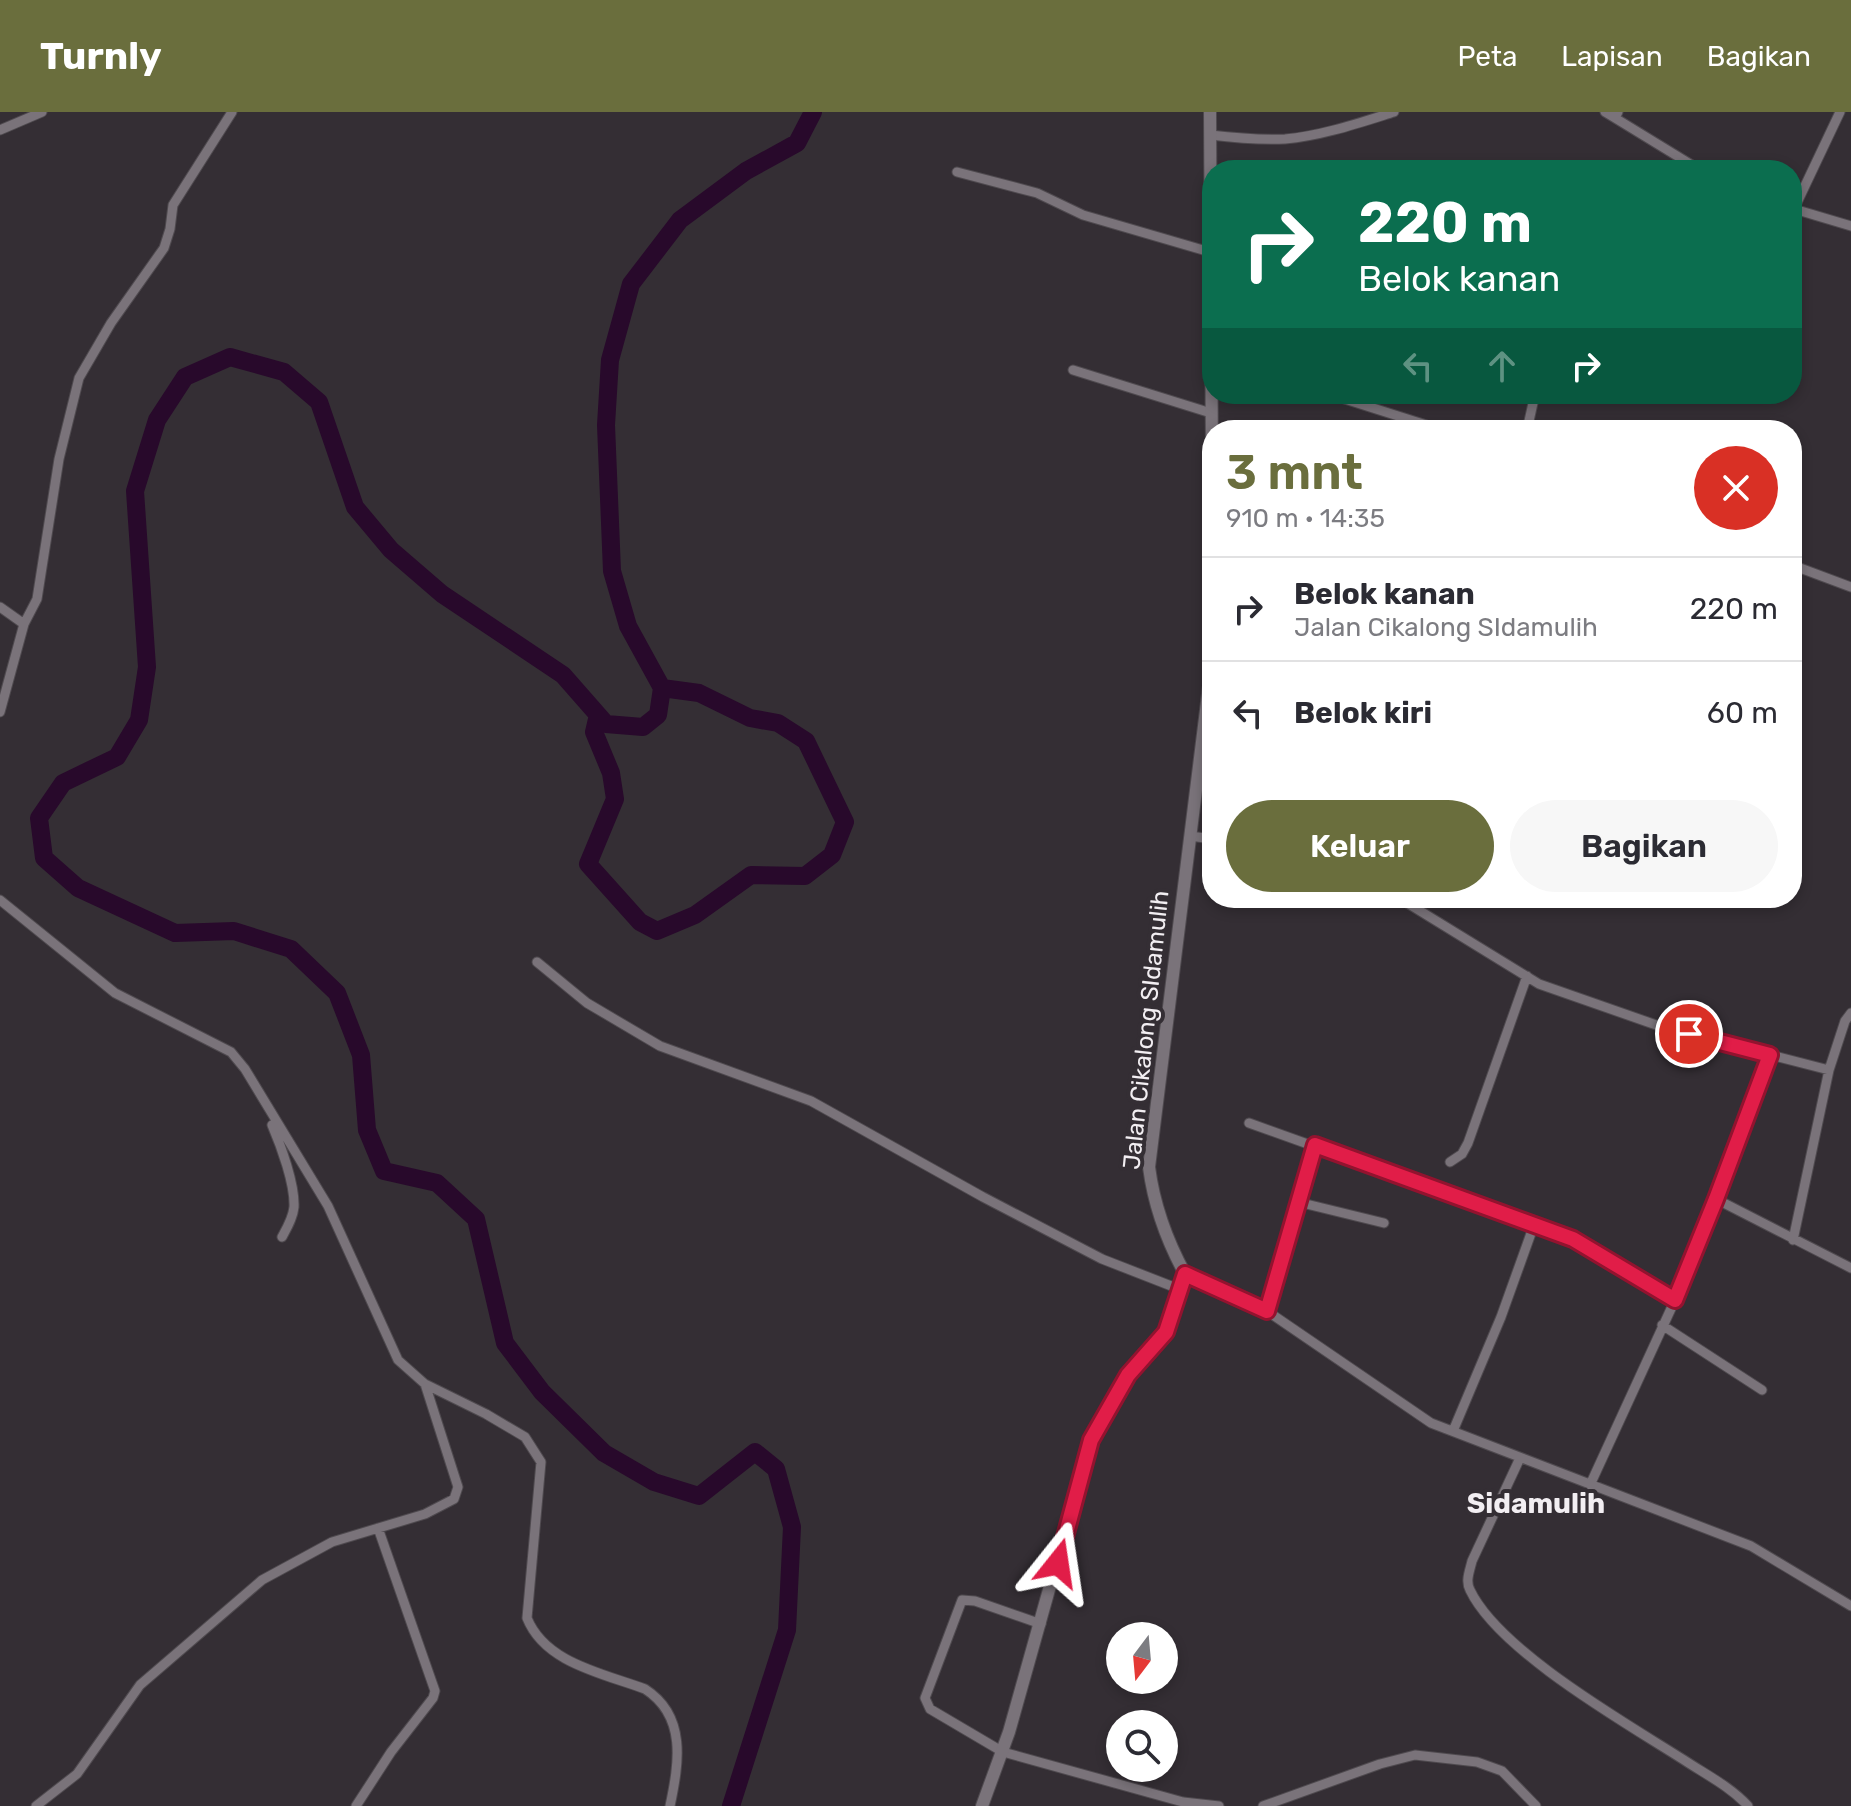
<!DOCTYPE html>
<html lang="id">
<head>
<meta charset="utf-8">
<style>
	:root { --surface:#fff; --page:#f7f7f7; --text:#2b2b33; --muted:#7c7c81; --line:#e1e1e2; --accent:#6a6e3d }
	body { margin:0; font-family:Rubik,sans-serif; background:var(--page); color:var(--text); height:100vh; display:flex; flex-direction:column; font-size:30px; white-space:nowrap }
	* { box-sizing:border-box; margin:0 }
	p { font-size:26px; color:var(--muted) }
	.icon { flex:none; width:44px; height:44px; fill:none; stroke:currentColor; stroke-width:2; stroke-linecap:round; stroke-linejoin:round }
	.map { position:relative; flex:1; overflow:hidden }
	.side { position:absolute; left:1202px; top:308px; width:600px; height:488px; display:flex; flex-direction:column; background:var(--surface); border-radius:32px; box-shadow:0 4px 12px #0003 }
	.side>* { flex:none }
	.guide { position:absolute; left:1202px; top:48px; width:600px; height:244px; border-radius:32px; box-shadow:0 4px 12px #0003; background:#0b6e4f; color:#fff; overflow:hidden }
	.needle { width:52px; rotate:196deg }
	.fabs { position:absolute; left:1106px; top:1510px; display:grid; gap:16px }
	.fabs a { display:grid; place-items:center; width:72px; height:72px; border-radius:50%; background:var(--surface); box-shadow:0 4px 12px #0003; font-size:40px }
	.pin { position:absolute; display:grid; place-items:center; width:68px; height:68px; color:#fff; margin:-34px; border:4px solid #fff; border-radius:50%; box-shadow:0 2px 8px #0007 }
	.me { position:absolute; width:88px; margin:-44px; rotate:15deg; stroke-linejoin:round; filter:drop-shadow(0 0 6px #0008) }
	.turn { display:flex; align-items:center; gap:28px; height:168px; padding:0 24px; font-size:36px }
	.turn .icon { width:104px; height:104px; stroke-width:2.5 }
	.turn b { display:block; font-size:56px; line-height:68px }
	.lanes { display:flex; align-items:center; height:76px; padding:0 24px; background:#0003; justify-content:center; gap:40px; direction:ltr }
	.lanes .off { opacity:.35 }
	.round { display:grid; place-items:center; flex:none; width:84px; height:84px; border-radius:42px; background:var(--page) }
	.overview { display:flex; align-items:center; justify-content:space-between; height:136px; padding:0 24px }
	h1 { font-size:48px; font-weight:600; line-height:60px; color:var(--accent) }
	.button { display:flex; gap:16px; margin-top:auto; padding:16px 24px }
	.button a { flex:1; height:92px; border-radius:48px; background:var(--accent); color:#fff; font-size:32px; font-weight:600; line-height:92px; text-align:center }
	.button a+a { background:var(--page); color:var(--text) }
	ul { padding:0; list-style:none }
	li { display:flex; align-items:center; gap:24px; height:104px; padding:0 24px; border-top:2px solid var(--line) }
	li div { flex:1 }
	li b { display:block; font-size:30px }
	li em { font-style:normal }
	header { display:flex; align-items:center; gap:48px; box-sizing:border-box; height:112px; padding:0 40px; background:var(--accent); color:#fff }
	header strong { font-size:38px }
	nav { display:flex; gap:44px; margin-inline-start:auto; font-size:28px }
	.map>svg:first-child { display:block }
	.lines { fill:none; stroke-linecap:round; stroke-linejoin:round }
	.river { stroke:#28092b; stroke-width:18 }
	.minor-casing { stroke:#4f4a4f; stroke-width:11 }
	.tertiary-casing { stroke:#4f4a4f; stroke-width:14 }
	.minor { stroke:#7a737a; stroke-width:9 }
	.tertiary { stroke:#7a737a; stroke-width:12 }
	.route-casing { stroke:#92132f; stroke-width:20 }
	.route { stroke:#e11d48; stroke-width:14 }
	.labels { text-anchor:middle; stroke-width:8; stroke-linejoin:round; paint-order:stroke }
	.street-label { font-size:24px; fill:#f2eef2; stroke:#342e34 }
	.quarter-label { font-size:28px; font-weight:bold; fill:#f2eef2; stroke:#342e34 }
</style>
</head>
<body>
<header>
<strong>Turnly</strong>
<nav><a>Peta</a><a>Lapisan</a><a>Bagikan</a></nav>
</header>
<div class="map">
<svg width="1851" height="1694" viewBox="0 0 1851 1694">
	<rect width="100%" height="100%" fill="#342e34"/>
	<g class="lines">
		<path class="river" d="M598,603L594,620L611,661L615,687L588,752L640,810L657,819L695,803L751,763L805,764L832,743L845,710L806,629L778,611L750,606L699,581L662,576
			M731,1694L787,1518L792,1415L776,1357L755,1340L699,1384L654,1370L604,1341L542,1280L505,1231L476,1107L437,1071L384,1059L367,1018L361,943L337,881L291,837L234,819L175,821L78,776L44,746L39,706L63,671L117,645L139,608L147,555L135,379L157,308L185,265L230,245L284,260L319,290L355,395L391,438L442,482L563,563L606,612L643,615L658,603L662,576L628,514L612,459L606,313L610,248L631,172L680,108L746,59L797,31L813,0"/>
		<g class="minor-casing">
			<path id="minor" d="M1605,0L1615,6L1618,0
				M1840,0L1794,97L1851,114
				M1615,6L1700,58
				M0,18L42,0
				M1210,23C1235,26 1259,28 1285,27C1321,24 1359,11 1394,0
				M957,60L1037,81L1083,103L1210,140
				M1073,258L1211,301
				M1329,282L1442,318
				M1527,318L1535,282
				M1792,453L1851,475
				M0,495L24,512
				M0,600L24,512L37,487L59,347L79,266L111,211L164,136L170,117L173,93L232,0
				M1190,724L1212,727
				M1399,786L1539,872L1662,915L1829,958L1845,909L1851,901
				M0,788L115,881L231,940L245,957L328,1094L398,1248L425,1272L486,1302L525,1325L541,1350L527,1506C545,1551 602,1561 645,1577C687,1604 679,1651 670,1694
				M537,850L587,891L660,934L811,989L983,1085L1102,1147L1179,1177
				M1249,1011L1573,1127L1675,1188
				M272,1013C281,1034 295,1072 294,1095C293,1106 287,1116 282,1125
				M1450,1050L1462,1042L1468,1031L1527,864
				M1716,1087L1851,1156
				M1298,1090L1384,1111
				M1793,1128L1829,958
				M1185,1162L1267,1199L1431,1311L1751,1434L1851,1494
				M1267,1199L1315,1033
				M1662,1213L1762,1278
				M1453,1319L1501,1205L1534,1113
				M1520,1346L1472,1449C1470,1458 1465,1469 1470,1478C1499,1539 1626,1611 1684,1648C1705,1662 1731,1675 1748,1694
				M1590,1373L1675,1188L1716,1087L1770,943
				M1041,1512L975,1489L962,1488L925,1586L930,1597L1003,1640L1183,1690L1219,1694
				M36,1694L77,1662L140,1573L262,1468L332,1430L425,1402L454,1387L458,1375L425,1272
				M356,1694L391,1640L433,1586L435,1579L378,1416
				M1263,1694L1380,1652L1415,1643L1477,1650L1502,1659L1536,1694"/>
		</g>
		<g class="tertiary-casing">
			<path id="tertiary" d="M1210,0L1212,358
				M982,1694L1009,1620L1091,1328L1128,1263L1166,1220L1185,1162C1166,1127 1154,1094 1149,1055L1212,550"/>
		</g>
		<use href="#minor" class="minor"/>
		<use href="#tertiary" class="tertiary"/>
	</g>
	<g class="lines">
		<g class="route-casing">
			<path id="route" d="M1058,1451L1091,1328L1128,1263L1166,1220L1185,1162L1267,1199L1315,1033L1573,1127L1675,1188L1716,1087L1770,943L1689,922"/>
		</g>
		<use href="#route" class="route"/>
	</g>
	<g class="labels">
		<g class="street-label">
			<text transform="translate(1146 918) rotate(-84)" y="8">Jalan Cikalong SIdamulih</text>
		</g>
		<g class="quarter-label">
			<text x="1536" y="1401">Sidamulih</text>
		</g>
	</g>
</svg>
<div class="fabs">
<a><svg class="needle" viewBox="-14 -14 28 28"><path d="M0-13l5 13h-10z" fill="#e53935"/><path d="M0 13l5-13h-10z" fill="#7c7c81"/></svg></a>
<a><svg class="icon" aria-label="search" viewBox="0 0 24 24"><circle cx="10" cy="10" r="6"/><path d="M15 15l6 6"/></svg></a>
</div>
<div class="pin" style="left:1689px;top:922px;background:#d93025"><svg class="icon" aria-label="arrive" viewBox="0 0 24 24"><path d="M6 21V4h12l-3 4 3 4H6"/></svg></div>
<svg class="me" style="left:1058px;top:1451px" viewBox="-20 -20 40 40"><path d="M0-17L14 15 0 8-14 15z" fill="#e11d48" stroke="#fff" stroke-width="4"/></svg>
<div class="guide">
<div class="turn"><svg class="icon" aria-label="right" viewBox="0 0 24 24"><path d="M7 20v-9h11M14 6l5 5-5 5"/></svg><div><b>220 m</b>Belok kanan</div></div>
<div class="lanes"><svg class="icon off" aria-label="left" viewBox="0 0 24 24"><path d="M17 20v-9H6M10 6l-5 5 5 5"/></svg><svg class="icon off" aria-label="ahead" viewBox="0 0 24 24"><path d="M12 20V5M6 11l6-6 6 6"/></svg><svg class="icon" aria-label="right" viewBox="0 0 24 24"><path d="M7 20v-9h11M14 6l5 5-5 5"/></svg></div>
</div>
<section class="side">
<div class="overview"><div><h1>3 mnt</h1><p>910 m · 14:35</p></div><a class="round" style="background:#d93025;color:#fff"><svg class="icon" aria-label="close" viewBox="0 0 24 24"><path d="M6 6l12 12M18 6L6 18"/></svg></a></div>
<ul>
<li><svg class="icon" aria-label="right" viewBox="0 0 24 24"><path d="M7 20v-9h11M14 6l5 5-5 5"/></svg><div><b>Belok kanan</b><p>Jalan Cikalong SIdamulih</p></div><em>220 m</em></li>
<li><svg class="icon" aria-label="left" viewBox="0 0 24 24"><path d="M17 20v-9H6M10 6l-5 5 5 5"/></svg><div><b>Belok kiri</b></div><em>60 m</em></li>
</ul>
<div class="button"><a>Keluar</a><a>Bagikan</a></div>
</section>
</div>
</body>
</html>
